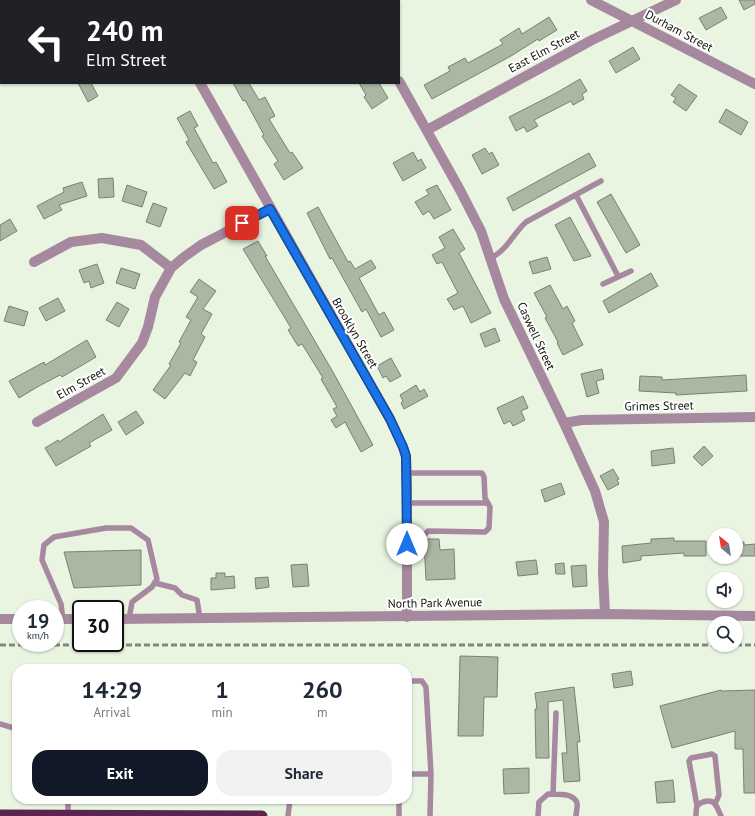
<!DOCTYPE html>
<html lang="en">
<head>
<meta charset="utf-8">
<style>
	:root { --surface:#fff; --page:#f2f2f3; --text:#1f2937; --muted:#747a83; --accent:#111827 }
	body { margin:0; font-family:"PT Sans",sans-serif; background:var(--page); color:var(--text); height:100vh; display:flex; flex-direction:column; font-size:15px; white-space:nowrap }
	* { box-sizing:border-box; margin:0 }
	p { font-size:13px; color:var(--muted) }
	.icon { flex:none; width:22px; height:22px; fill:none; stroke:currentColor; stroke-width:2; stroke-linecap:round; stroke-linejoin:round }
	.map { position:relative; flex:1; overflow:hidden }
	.sheet { position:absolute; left:12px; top:664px; width:400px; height:140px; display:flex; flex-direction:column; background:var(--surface); border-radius:16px; box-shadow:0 1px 3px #0004 }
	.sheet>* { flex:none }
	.guide { position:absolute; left:0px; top:0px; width:400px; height:84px; box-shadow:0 1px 3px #0004; background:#202124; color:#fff; overflow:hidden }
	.needle { width:26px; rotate:330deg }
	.fabs { position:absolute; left:707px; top:528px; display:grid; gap:8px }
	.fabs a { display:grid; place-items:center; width:36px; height:36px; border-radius:50%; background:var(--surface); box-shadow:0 1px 3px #0004; font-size:20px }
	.speed { position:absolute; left:12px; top:600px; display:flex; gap:8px; font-size:20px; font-weight:700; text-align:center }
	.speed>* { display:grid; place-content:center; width:52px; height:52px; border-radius:50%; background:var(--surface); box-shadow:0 1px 3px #0004; line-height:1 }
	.speed small { font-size:10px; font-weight:400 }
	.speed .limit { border:2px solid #111; border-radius:6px; background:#fff; color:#111 }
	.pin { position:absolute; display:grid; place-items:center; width:34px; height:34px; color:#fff; margin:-17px; border-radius:8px; box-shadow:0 2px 6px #0006 }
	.me { position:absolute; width:44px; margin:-22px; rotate:0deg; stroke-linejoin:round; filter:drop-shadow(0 0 3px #0008) }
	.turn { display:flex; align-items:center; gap:14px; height:84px; padding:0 20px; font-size:18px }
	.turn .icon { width:52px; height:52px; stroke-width:2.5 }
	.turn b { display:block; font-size:28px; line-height:34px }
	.eta { display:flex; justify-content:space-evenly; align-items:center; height:68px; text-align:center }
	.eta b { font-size:24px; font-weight:600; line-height:28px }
	.button { display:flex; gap:8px; margin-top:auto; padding:8px 20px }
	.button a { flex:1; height:46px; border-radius:16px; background:var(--accent); color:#fff; font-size:16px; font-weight:600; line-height:46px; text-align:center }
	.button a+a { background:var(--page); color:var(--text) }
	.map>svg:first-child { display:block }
	.building { fill:#abb6a3; stroke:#788270 }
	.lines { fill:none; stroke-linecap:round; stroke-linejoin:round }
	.service { stroke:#a6889f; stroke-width:5.5 }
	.minor { stroke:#a6889f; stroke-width:10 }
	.tertiary { stroke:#a6889f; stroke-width:10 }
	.trunk { stroke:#5a2450; stroke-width:11 }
	.rail { stroke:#81897c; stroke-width:3; stroke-dasharray:6 3; stroke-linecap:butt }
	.route-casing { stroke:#114b97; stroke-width:10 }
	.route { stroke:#1a73e8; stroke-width:7 }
	.labels { text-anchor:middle; stroke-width:4; stroke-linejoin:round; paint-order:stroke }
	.street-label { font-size:12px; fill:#0e120b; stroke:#fff }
</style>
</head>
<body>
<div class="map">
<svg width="755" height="816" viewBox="0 0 755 816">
	<rect width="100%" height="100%" fill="#e9f4e1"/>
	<path class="building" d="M739,0H755V4L744,10Z
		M721,7L727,18L706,30L699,18Z
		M549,17L557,30L539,41L538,39L511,56L432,99L424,85L450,71L448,67L465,58L468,63L503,44L500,40L519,28L522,34Z
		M633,47L640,59L616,73L609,61Z
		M580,79L587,91L582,94L584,99L573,105L571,101L534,120L538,126L527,132L524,127L516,131L509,117L556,93Z
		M78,83H91L98,96L88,102Z
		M233,83H249L259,100L265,97L275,116L269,119L290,153L292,152L303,168L284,180L274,164L278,161L262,136L264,135L245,100L243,101Z
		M359,83H379L388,98L372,109L364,97L366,95Z
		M679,84L697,96L686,111L673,102L676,98L671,95Z
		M726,109L748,122L741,135L719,122Z
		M190,111L198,126L194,128L213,163L216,162L227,182L214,189L186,142L189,140L177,118Z
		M485,148L489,154L492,152L499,165L482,174L472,155Z
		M413,152L418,161L421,159L426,168L403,181L393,163Z
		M589,153L596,166L513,211L507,198Z
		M113,178L114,197L99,198L98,179Z
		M82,182L87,196L59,205L62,210L44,219L37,206L64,192L63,188Z
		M127,185L147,192L142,207L122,201Z
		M437,185L451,210L434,219L429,211L423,215L415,202L429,194L426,190Z
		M611,194L640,245L626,253L597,202Z
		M153,203L167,208L160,227L146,222Z
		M318,207L348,262L350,261L355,269L371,260L376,268L359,278L379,315L384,312L394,330L381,337L366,309L362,312L332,258L330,259L307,213Z
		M570,217L591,256L574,261L555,225Z
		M10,219L17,231L0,241V225Z
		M453,229L465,249L459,253L491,313L471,323L463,306L454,310L447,299L458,293L442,262L437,264L432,255L445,248L439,237Z
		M258,241L267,256H265L333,372L373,445L361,452L345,422L336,428L331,420L337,416L333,409L337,407L321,379L323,378L302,344L298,346L288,330L291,328L243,249Z
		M547,257L551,269L533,274L529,262Z
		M97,264L104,283L91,288L89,281L84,283L79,270Z
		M121,268L140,274L135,289L116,283Z
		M651,273L658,286L609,313L603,301Z
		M199,279L216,291L203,309L212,314L201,334L205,337L193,360L197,362L190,376L185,373L165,399L153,390L171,365L169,364L181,343L179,342L191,320L186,317L198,297L190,292Z
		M550,285L563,309L567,306L575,321L572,323L583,345L563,355L557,343L558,342L545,318L547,317L534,293Z
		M58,298L65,311L46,321L39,308Z
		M117,302L129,309L119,327L106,320Z
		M9,306L28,312L24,326L4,321Z
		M495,328L500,341L485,347L480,334Z
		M87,340L96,357L62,377L60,375L39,386L19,398L9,381L44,362L45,365Z
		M391,358L401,376L390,382L386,376L383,378L377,366Z
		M602,369L604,379L596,381L599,393L587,397L581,374Z
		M746,375L747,391L676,395V393L639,391L640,376L662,377V380Z
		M416,385L420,392L424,389L428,396L404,409L401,403L403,401L400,395Z
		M523,396L528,408L521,411L525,420L513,426L510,421L504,424L497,408Z
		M136,411L144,423L126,435L118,422Z
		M103,414L112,430L89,443L91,446L56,466L45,448L58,440L59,442Z
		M704,446L713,456L702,466L693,457Z
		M673,448L675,463L652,466L651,451Z
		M613,469L619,479L617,480L619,484L608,490L600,476Z
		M561,483L565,494L545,502L541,490Z
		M674,538V541H706V556H684V553L641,556V560L623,563L622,546L651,543V539Z
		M426,539H439L440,550L454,549L455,579L426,580L424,542Z
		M736,542H744V545L755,544V556H736Z
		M141,550V585L74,588L64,552Z
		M536,560L538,574L518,576L516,562Z
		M564,563L565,574H556L555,564Z
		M307,564L309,586L293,587L291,565Z
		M586,565L587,586L573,587L571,566Z
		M216,573H225V577L234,576L235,588L211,590V578H216Z
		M268,577L269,587L256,589L255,578Z
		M460,656L498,657L497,697H484L483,736H458Z
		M631,671L633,685L614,688L612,674Z
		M574,687L580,742H577L580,781L564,782L562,753H567L563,700L548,702L549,758H536L535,709H537L535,693Z
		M721,690V691L755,690V793H744L743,749H735V731L672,748L660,706Z
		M529,768V793L504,794L503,769Z
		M673,780L675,802L657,803L655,782Z"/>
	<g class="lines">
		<path class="service" d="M576,195L618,276
			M491,258C508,249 512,235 526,222L601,181
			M603,284L631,271
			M407,473H482L484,477L485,498L490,507L489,528L485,532L428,531L416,544H407
			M407,503H488
			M155,583L175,588L182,595L197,600L200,619
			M63,619L61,604L42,560L44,545L54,537L106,528H131L148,540L157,579L152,587L132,602L129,619
			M407,681H422L426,687L431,774
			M0,724L17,729
			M407,777L411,774H431L430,816
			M553,794L556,713
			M68,799V815
			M697,806L689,761L691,758L712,754L715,756L719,795L715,804
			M288,816L290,799
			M399,816V799
			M538,816L539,802L548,794C557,795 573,792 577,803C578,806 576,812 576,816
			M696,816C696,813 696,809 697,806C701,801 711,799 715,804C718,808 719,812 721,816"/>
		<path class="minor" d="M154,0L155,1
			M353,0L354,1
			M91,1L93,0
			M0,50H1
			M399,81L460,190L481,231L504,299L564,423L595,491L604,522L603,573L605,614
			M200,83L390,419L403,447L406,457L407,485V617
			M427,130L592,40L676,0
			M34,262L71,242L102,238L141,245L171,268
			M37,422L116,378L142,343L148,327L155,297L171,268L184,257L201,245L270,209
			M564,423L582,420L755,417"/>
		<path class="tertiary" d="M591,0L755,84
			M0,619H21
			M55,619H81
			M115,619L605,614L755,616"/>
		<path class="trunk" d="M0,815L262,816"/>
		<path class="rail" d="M0,645H714
			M736,645H755"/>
	</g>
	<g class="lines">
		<g class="route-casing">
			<path id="route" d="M242,223L270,209L390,419L403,447L406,456L407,544"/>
		</g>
		<use href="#route" class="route"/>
	</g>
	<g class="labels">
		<g class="street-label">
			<text transform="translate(679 31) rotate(28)" y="4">Durham Street</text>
			<text transform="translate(544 51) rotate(-28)" y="4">East Elm Street</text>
			<text transform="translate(355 333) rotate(60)" y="4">Brooklyn Street</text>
			<text transform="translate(536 336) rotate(65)" y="4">Caswell Street</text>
			<text transform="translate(81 383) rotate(-29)" y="4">Elm Street</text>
			<text transform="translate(659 406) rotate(-1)" y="4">Grimes Street</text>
			<text transform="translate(435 603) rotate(-1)" y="4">North Park Avenue</text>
		</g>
	</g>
</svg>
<div class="fabs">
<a><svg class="needle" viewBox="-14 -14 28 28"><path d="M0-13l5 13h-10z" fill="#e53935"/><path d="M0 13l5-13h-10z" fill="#747a83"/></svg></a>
<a><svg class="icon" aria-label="sound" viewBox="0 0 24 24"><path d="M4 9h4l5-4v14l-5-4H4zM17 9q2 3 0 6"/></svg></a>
<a><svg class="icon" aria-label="search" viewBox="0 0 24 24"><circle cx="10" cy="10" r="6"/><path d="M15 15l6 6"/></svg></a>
</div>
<div class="speed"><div>19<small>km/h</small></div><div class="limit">30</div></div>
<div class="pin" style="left:242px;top:223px;background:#d93025"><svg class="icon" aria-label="arrive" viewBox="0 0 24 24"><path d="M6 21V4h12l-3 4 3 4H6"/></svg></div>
<svg class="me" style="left:407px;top:544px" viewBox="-20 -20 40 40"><circle r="19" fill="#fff"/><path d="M0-13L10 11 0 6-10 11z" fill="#1a73e8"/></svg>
<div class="guide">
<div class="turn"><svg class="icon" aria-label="left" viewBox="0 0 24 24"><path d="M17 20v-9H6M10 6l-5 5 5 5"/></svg><div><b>240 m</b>Elm Street</div></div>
</div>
<section class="sheet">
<div class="eta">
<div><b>14:29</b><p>Arrival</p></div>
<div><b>1</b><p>min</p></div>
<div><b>260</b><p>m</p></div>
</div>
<div class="button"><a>Exit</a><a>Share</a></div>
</section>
</div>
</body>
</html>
